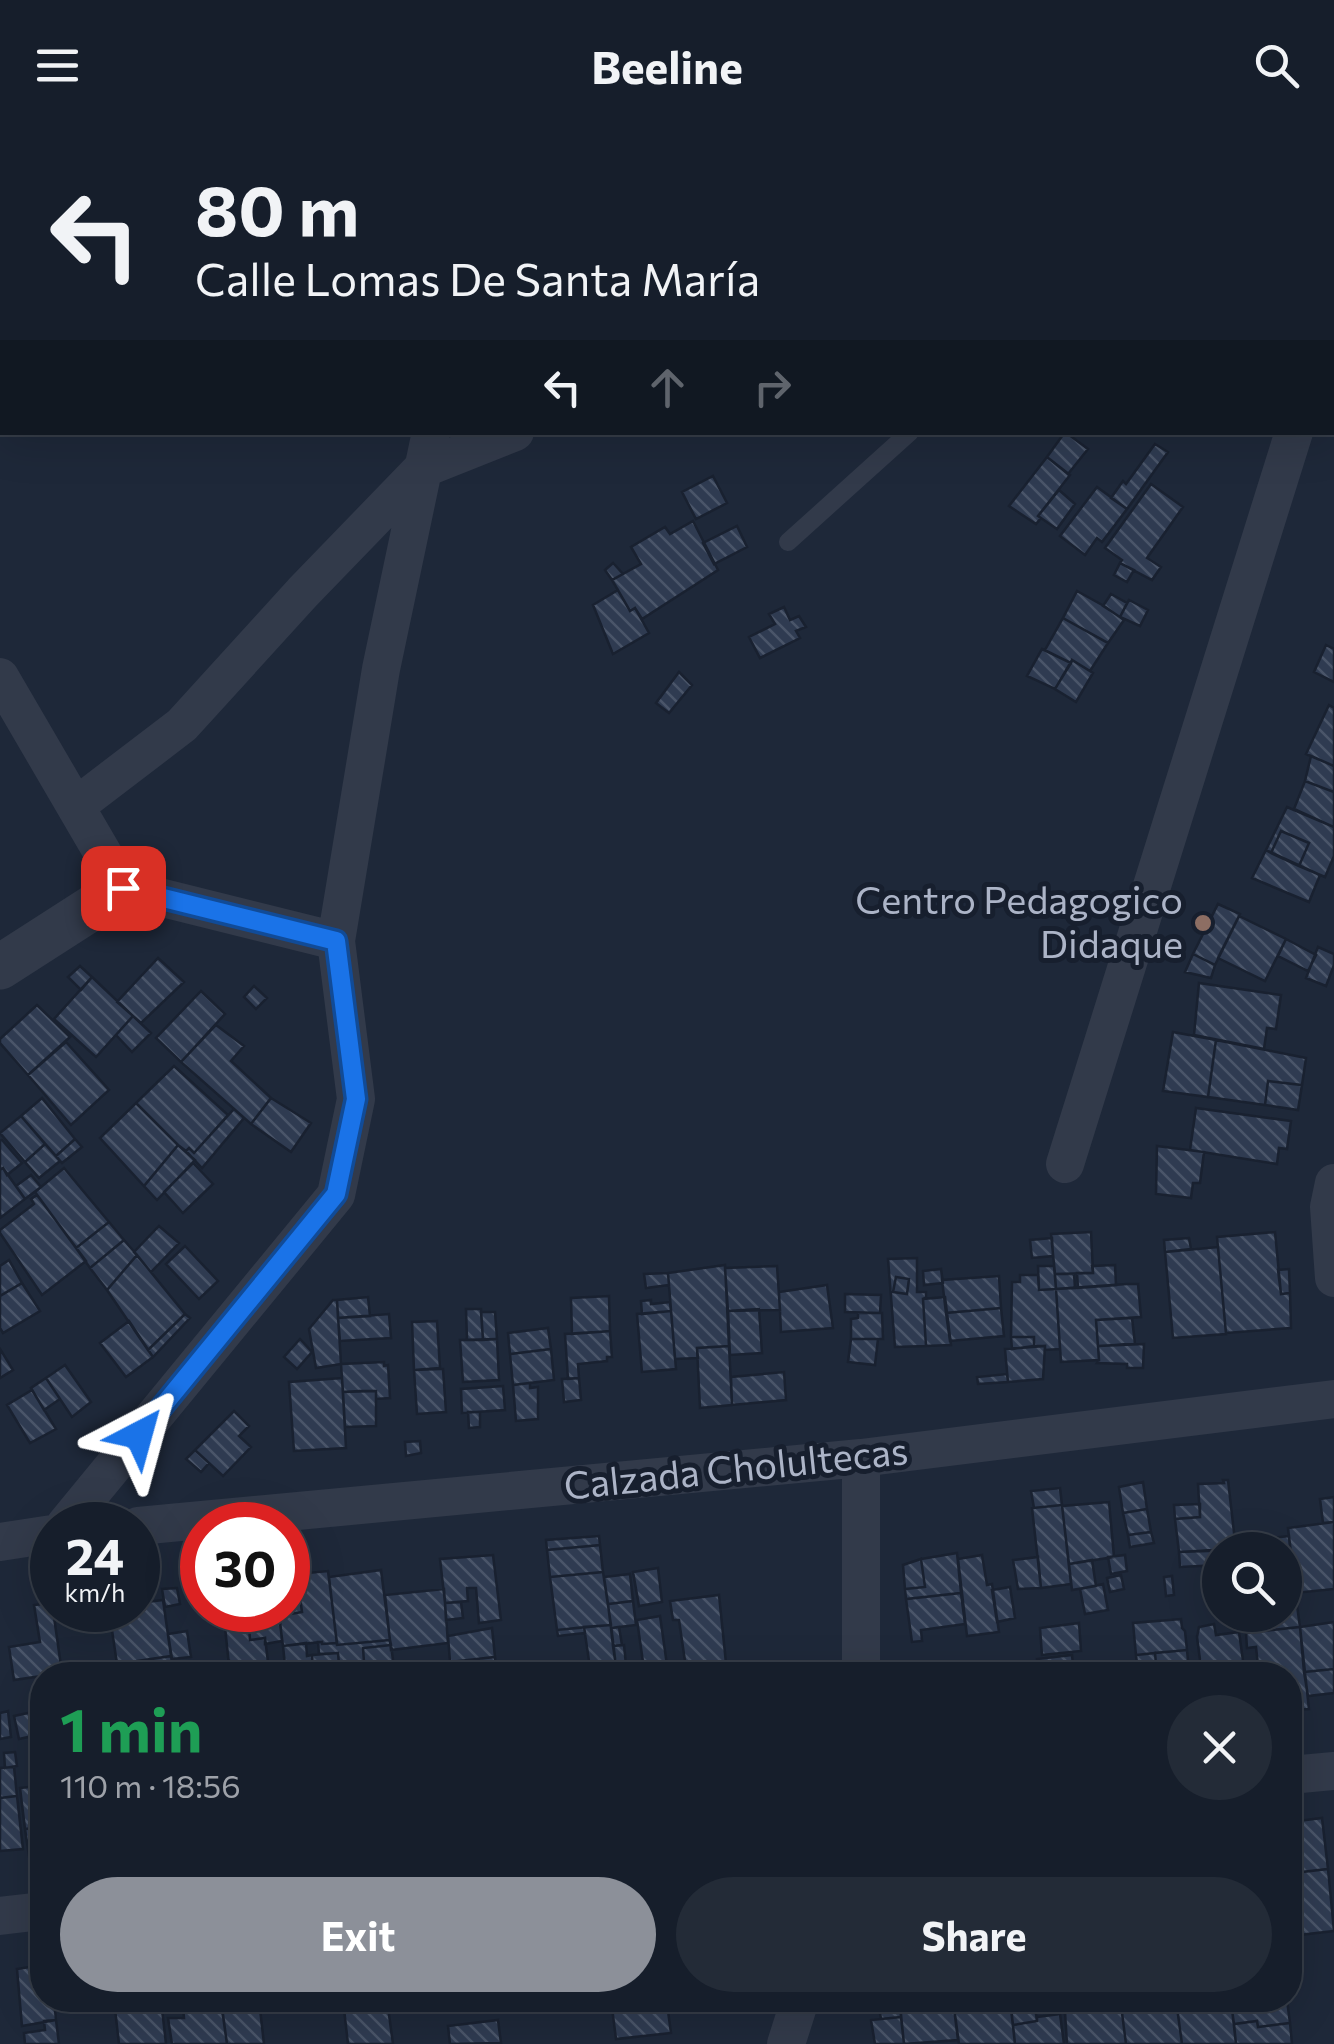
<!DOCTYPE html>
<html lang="en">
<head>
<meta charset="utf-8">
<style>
	:root { --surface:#161e2b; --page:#232b37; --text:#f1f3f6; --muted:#9ea2a9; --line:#353c47; --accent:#8c9099 }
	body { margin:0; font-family:Commissioner,sans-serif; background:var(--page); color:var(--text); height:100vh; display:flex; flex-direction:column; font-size:38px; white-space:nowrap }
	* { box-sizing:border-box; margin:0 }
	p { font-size:32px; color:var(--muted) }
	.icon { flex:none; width:55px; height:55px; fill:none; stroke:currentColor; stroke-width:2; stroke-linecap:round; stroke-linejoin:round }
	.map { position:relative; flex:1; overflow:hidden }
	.details { position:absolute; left:30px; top:1532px; width:1272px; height:350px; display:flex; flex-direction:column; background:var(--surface); border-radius:40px; box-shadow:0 10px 40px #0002,0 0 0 2px var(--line) }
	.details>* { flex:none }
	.banner { position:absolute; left:0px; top:0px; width:1335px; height:305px; box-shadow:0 10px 40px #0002,0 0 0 2px var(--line); background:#161e2b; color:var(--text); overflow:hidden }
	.tools { position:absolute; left:1202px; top:1402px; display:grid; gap:20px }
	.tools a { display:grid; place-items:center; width:100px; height:100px; border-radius:50%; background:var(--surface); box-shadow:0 10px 40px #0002,0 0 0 2px var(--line); font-size:50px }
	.speed { position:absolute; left:30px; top:1372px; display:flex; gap:20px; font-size:50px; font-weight:700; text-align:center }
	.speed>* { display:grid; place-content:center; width:130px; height:130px; border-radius:50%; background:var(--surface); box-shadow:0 10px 40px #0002,0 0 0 2px var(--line); line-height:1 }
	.speed small { font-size:25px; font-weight:400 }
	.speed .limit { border:15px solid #d22; background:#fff; color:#111 }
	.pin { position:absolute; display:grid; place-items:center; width:85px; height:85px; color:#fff; margin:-42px; border-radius:20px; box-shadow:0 5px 15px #0006 }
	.me { position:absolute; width:110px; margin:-55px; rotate:39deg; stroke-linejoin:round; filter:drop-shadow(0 0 8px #0008) }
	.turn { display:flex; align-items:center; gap:35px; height:210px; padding:0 30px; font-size:45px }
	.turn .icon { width:130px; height:130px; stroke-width:2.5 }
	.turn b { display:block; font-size:70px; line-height:85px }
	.lanes { display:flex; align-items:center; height:95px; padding:0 30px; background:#0003; justify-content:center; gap:50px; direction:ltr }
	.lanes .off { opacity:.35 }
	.round { display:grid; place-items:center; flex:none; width:105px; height:105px; border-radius:52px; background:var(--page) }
	.head { display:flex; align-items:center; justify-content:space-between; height:170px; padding:0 30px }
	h1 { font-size:60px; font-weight:700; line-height:75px; color:#1e9e55 }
	.action { display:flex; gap:20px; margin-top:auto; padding:20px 30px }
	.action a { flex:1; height:115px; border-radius:60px; background:var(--accent); color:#fff; font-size:40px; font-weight:700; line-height:115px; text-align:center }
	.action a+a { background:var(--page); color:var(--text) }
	header { display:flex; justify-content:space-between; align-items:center; height:130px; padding:0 30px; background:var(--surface); font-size:45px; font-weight:700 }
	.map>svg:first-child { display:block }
	.building { fill:url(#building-back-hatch); stroke:#192130; stroke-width:2.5; fill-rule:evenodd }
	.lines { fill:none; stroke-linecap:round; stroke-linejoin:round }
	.service { stroke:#323a4a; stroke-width:18 }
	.minor { stroke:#323a4a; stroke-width:38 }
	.tertiary { stroke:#323a4a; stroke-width:45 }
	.route-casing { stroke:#114b97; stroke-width:25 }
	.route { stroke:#1a73e8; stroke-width:18 }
	.education-dot { fill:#8d6e63; stroke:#171f2e; stroke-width:4 }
	.labels { text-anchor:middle; stroke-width:10; stroke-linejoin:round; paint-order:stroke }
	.poi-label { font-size:38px; fill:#acb4c7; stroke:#171f2e; text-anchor:end }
	.street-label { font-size:38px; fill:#acb4c7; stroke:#171f2e }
</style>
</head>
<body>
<header><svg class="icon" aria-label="menu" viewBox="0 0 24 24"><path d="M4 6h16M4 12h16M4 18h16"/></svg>Beeline<svg class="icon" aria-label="search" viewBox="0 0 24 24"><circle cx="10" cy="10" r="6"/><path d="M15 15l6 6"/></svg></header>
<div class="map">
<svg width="1334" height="1914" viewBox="0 0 1334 1914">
	<defs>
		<pattern id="building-back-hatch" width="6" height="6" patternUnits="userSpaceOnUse" patternTransform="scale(2.5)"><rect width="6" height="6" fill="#2f3b51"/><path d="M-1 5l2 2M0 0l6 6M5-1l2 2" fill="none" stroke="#4a5569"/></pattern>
	</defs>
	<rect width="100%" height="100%" fill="#1e2839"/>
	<path class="building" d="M868,0H933L935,2H870Z
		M943,0H1005L1006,2H939Z
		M1065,302L1088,319L1068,344L1047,327Z
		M1155,314L1168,322L1127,379L1111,368L1123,351L1126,354Z
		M1047,327L1070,345L1038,386L1041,388L1036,394L1009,376Z
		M713,346L727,373L696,389L682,362Z
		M1151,354L1183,377L1147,428L1161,437L1152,450L1120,433L1122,430L1105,418Z
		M1097,357L1127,379L1102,412L1097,408L1085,425L1060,406Z
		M1059,360L1075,374L1057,399L1038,386Z
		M693,391L718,440L642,489L635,478L630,481L612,450L641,434L631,417L665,397L670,404Z
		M737,396L747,417L714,434L703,413Z
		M613,433L623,444L612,450L605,440Z
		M1120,433L1134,440L1127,452L1114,445Z
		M618,460L630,481L635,478L649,503L613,524L593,475Z
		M1077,461L1104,476L1124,490L1108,513L1063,488Z
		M1111,464L1127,473L1120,487L1103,476Z
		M1129,470L1148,480L1140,496L1120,487Z
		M784,477L790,490L799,486L806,497L796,501L800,508L760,528L749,507L775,494L769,484Z
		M1063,488L1108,513L1090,541L1072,530L1071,533L1045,520Z
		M1326,515L1334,519V552L1314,542Z
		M1042,519L1071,533L1055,559L1027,546Z
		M1072,530L1093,543L1076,572L1055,559Z
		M679,542L692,555L669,583L656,573Z
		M1329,575L1334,578V636L1306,624Z
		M1311,626L1334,636V662L1305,651Z
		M1305,651L1334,662V697L1294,679Z
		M1287,677L1334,697V726L1325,747L1299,736L1309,713L1281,701L1271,723L1266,720Z
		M1281,701L1309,713L1299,736L1271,723Z
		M1266,720L1320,745L1309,772L1252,748Z
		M1218,774L1240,784L1215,835L1193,824Z
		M1239,786L1286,809L1265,851L1218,828Z
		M1286,809L1316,825L1308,841L1278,826Z
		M1318,817L1334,824V835L1326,856L1306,848Z
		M1193,824L1215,835L1211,848L1185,842Z
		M158,828L184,852L141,893L117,872Z
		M80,836L92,847L81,860L68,847Z
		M92,847L133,886L96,927L54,889Z
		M1199,853L1281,865L1276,899L1267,898L1264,919L1194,905Z
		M254,856L267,868L256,879L244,867Z
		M201,861L225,884L181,932L156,908Z
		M37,875L70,907L28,945L0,913V909Z
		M133,886L151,903L132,922L116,905Z
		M216,895L244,916L231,931L271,968L251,994L181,932Z
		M1173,902L1216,910L1208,967L1163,961Z
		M1216,910L1306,928L1302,955L1268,951L1265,975L1208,967Z
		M66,912L109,960L71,995L28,945Z
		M174,936L228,985L194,1023L189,1018L186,1021L178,1015L136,973Z
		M1268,951L1302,955L1298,980L1265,975Z
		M42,968L75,1009L56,1026L21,986Z
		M271,968L311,993L291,1022L251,994Z
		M136,973L178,1015L144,1056L100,1008Z
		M1196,978L1291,991L1287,1019L1279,1018L1277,1034L1190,1020Z
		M234,979L244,988L202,1038L186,1021L189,1018L194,1023Z
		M21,986L45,1014L25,1032L0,1003Z
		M75,1009L82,1017L62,1033L56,1026Z
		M2,1010L22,1033L7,1045L3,1038L0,1040V1011Z
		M45,1014L60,1031L39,1048L25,1032Z
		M178,1015L195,1030L157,1070L144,1056Z
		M1157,1016L1204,1022L1200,1053H1193L1191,1068L1156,1064Z
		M193,1033L213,1054L183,1083L164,1062Z
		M3,1038L25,1069L0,1088V1040Z
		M64,1038L109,1092L76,1118L35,1062Z
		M31,1045L41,1057L25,1069L16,1056Z
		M37,1065L86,1131L42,1165L0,1103V1100L34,1074L31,1069Z
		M109,1092L124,1110L90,1138L76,1118Z
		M159,1096L179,1113L151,1142L134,1122Z
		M1091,1102L1093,1143L1055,1144L1051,1104Z
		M1275,1102L1281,1164L1290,1163L1291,1198L1226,1203L1217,1107Z
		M1052,1108L1053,1126L1032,1128L1030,1110Z
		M1189,1108L1191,1119L1165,1122L1164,1110Z
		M124,1110L137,1125L107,1160L90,1138Z
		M185,1116L218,1151L199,1169L166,1134Z
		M1218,1117L1226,1204L1173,1208L1165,1122Z
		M137,1125L185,1184L148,1220L107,1160Z
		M917,1128V1162H926V1168L923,1169L926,1216L895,1217L888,1129ZM896,1147L909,1149L907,1164L893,1162Z
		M9,1130L22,1153L0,1166V1136Z
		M725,1135L729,1216L697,1218L698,1228L675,1229L668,1143Z
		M1115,1135L1116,1155L1078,1158L1077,1143H1093L1092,1136Z
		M777,1136L780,1180L728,1181L725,1138Z
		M1038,1136H1054L1056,1159L1039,1160Z
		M941,1139L943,1153L924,1155L923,1141Z
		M1289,1139L1290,1163L1281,1164L1278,1140Z
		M668,1143L669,1155L646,1158L644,1144Z
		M1055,1144H1074L1075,1158L1056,1159Z
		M1020,1145H1038L1039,1160L1056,1159L1060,1219L1045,1220V1216H1034V1207H1011L1012,1152H1020Z
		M999,1146L1001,1178L946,1183L942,1150Z
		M896,1147L909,1149L907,1164L893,1162Z
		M22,1153L40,1181L3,1203L0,1198V1166Z
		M1127,1154H1138L1141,1187L1096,1190L1099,1230L1061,1232L1056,1159Z
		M827,1155L833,1198L781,1202L779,1162Z
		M845,1164L881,1165L880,1183L845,1182Z
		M609,1166L610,1201L572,1204L571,1168Z
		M368,1167L370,1186L338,1188L337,1170Z
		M945,1167L951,1215L926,1216L923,1169Z
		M333,1170H337L341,1234L316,1238L309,1199Z
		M651,1170V1174L670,1172L671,1181L642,1184L641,1171Z
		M1001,1178L1004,1206L950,1211L946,1183Z
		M466,1179H481L483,1210H467Z
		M759,1179L762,1223L730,1225L728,1181Z
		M671,1181L676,1239L642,1242L637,1184Z
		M481,1182H495L497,1209L483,1210Z
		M858,1183H882L883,1209H851V1189L858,1188Z
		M185,1184L190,1188L153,1227L148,1220Z
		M389,1184L391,1208L340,1211L338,1188Z
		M1132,1188L1135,1214L1098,1216L1096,1190Z
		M129,1191L153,1227L126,1247L100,1213Z
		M437,1191L440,1238L414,1240L412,1192Z
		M548,1198L551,1219L510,1224L508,1203Z
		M610,1201L612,1227H607V1231L578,1234L579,1248L568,1249L565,1204Z
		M1011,1207H1034V1216L1012,1219Z
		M300,1209L312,1222L297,1239L284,1227Z
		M497,1209L499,1250L463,1252L460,1210Z
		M851,1209H878L875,1235L848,1232Z
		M1144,1214L1143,1238H1127V1234L1097,1233L1099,1230L1098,1216Z
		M729,1216L732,1275L700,1278L697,1218Z
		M1045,1216L1043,1249L1008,1252L1005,1219Z
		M0,1219L13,1240L0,1248Z
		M551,1219L554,1250L513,1255L510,1224Z
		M384,1232V1236L388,1235L390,1268L376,1269V1261L343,1262L341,1234Z
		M65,1235L91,1272L72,1287L46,1248Z
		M440,1239H443L446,1282L417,1284L414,1240Z
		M784,1242L786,1270L732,1275L731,1247Z
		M1007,1244L1008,1252L978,1254L977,1247Z
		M46,1248L60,1269L44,1280L31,1258Z
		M342,1248L346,1318L294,1321L289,1252Z
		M579,1248L581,1270L564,1272L562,1249Z
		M530,1253V1258L538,1257V1289L516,1291L513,1255Z
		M503,1256L505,1280L462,1283L461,1259Z
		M32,1260L56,1299L30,1313L7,1275Z
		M360,1261H376V1296L345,1297L343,1262Z
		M234,1281L249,1296L239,1306L251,1317L223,1346L195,1320Z
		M468,1282H480V1297L469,1298Z
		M420,1311L421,1323L406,1326L405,1312Z
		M195,1320L209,1333L201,1342L186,1329Z
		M1223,1350H1228L1236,1420L1179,1422L1175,1389L1200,1387L1198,1354L1224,1353Z
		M1143,1352L1147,1379L1123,1383L1119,1357Z
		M1060,1358L1062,1375L1034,1378L1031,1361Z
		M1334,1367V1392L1323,1393L1320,1369Z
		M1109,1372L1114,1427L1069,1434L1062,1376Z
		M1200,1374V1387L1175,1389L1174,1375Z
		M1062,1375L1071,1454L1041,1458L1032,1378Z
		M1147,1379L1151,1402L1128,1405L1123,1383Z
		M1334,1392V1459L1295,1463L1288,1398Z
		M1151,1402L1154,1413L1130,1417L1128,1405Z
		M599,1406L600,1415L547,1420L546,1410Z
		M1289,1406L1296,1468L1285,1470V1420H1265L1264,1409Z
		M1265,1412V1420H1236V1414Z
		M600,1415L603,1442L550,1447L547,1420Z
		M1217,1420H1220V1435L1180,1437L1179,1422Z
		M957,1423L961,1463L906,1469L905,1459L925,1457L921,1429Z
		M493,1425L501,1490L479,1493L476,1458H467L468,1471L445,1473L440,1429Z
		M982,1425L987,1455L992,1454L999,1502L967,1506L958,1429Z
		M1125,1425L1127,1441L1111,1444L1108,1427Z
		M1038,1427L1041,1458L1018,1459L1013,1430Z
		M921,1429L925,1457L905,1459L903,1435Z
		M1092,1430L1096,1456L1072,1460L1069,1434Z
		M658,1438L662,1472L639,1476L633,1442Z
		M381,1440L390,1510L337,1515L329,1447Z
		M328,1441L337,1513L322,1514V1512L283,1516L279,1486L302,1482L297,1444Z
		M603,1442L611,1495L557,1500L550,1447Z
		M297,1444L302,1482L279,1486V1480H288V1445Z
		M630,1444L633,1471L608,1474L604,1447Z
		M1121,1445L1124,1459L1110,1462L1107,1448Z
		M1172,1446L1174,1465L1166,1466L1164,1447Z
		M1103,1454L1108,1480L1085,1484L1080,1459Z
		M1010,1457L1015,1488L997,1492L992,1460Z
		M177,1458L180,1474L165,1477L162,1459Z
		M444,1459L448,1513L391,1520L385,1465Z
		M961,1463L965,1494L921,1500L922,1511L912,1512L906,1469Z
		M719,1465L726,1533L686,1538L679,1490H673L670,1471Z
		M1296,1468L1300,1497L1246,1503L1244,1485H1285V1470Z
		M163,1470L171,1526L117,1534L109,1480H138V1473Z
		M633,1471L636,1495L611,1498L608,1474Z
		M461,1472L463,1488L446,1490L445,1473Z
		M52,1473L62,1543L14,1550L9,1517L40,1512L34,1475Z
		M223,1480H279L282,1511L265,1514V1508L250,1510L249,1494L225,1497Z
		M660,1486L667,1535L644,1539L637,1490Z
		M1181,1489L1182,1498L1185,1501L1187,1520L1136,1525L1133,1493Z
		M1334,1492V1539L1304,1542L1300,1497Z
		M1079,1493L1081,1521L1042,1525L1040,1498Z
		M249,1494L250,1510L265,1508L269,1540L230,1545L225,1497Z
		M1214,1494L1216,1505L1239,1502L1245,1545H1202L1197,1507L1199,1497Z
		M611,1495L617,1545H579L577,1532L589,1531L584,1497Z
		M584,1497L585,1503L558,1506L557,1500Z
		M619,1497L622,1515L613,1516L611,1498Z
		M1300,1497L1309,1579L1290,1580V1545H1259L1256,1517L1247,1518L1246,1503Z
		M492,1498L495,1527L450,1532L448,1506Z
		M187,1501L191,1527L172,1529L168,1504Z
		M390,1510L391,1515L363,1518L364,1532L339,1535L338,1523L319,1524L318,1512H322V1514L337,1513V1515Z
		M306,1513L307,1526L312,1525L313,1545H286L283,1516Z
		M391,1515L395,1545H340L339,1535L364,1532L363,1518Z
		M624,1515L626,1535L616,1536L613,1516Z
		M1187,1520L1189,1541L1157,1544L1155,1523Z
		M338,1523L340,1545H313L312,1525Z
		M1155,1523L1157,1544L1138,1545L1136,1525Z
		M1072,1525L1074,1545H1038L1037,1529Z
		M171,1526L174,1545H135L134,1541L143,1540L145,1530Z
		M495,1527L497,1545H451L450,1532Z
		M229,1531L230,1545H187L186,1538Z
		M639,1533L641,1543L617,1545L616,1536Z
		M729,1533H755L754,1545H729Z
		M1334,1539V1563L1308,1566L1304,1542Z
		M42,1580V1604L19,1609L14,1586Z
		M8,1581L11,1607L0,1609V1583Z
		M15,1622L17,1636L5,1638L4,1623Z
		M14,1637L17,1666L0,1668V1638Z
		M38,1656L39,1665H42V1697L25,1699L20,1658Z
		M17,1666L23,1719L0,1721V1668Z
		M1322,1688L1328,1739L1293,1743L1290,1730V1692Z
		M42,1697V1751L33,1753L25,1699Z
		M1292,1729L1293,1743L1328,1739L1334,1801L1290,1806Z
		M42,1835V1870H54L56,1890L22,1896L17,1839Z
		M114,1870H161L166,1914H119Z
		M221,1870H259L264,1914H227Z
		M343,1870H387L393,1914H348Z
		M449,1870H487V1876L449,1877Z
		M611,1870H638L639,1883L668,1881L671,1903L616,1909Z
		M638,1870H667L668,1881L639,1883Z
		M667,1870H685L686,1879L668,1881Z
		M953,1870L958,1910L904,1914L900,1875Z
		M953,1870H1010L1015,1914H959Z
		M1010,1870H1034L1037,1891L1013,1895Z
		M1147,1870H1176L1182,1914H1126L1121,1875Z
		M1176,1870H1231L1236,1914H1182Z
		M1248,1870H1287L1290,1893L1258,1897L1257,1891L1234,1894L1231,1873Z
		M194,1872H221L227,1914H172L168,1888H184L183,1877H193Z
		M900,1875L901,1887L881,1889L879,1877Z
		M1121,1875L1126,1914H1067L1065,1882Z
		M1060,1884L1064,1914H1015L1013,1895L1037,1891V1887Z
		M901,1887L904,1914H875L871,1890Z
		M56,1890L59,1914H25L24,1903L45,1900L44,1891Z
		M498,1890L501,1913L450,1914L448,1896Z
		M1257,1891L1258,1897L1290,1893L1292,1914H1236L1234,1894Z"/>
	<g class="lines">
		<path class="service" d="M788,412L910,302"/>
		<path class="minor" d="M277,2L280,0
			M532,2L533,0
			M1160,2L1164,0
			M1332,180L1334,175
			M0,547L123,758L336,811
			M76,676L182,595L303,462L422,339L515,302
			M1065,1034L1294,302
			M1334,1053L1329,1077L1334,1148
			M861,1328V1545
			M65,1395L336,1065L356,969L336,811L381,539L431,302
			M138,1396L861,1328L1334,1269
			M0,1412L52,1404
			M1290,1645L1334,1641
			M0,1786L42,1781
			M786,1914L800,1870"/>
		<path class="tertiary" d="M1332,151H1334
			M0,837L123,758"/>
	</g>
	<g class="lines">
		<g class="route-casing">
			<path id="route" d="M123,758L336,811L356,969L336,1064L139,1305"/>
		</g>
		<use href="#route" class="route"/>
	</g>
	<circle class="education-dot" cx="1203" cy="793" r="10"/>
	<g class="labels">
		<g class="poi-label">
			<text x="1183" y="784">Centro Pedagogico<tspan x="1183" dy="44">Didaque</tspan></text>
		</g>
		<g class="street-label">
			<text transform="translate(736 1339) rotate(-6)" y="13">Calzada Cholultecas</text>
		</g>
	</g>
</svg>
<div class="tools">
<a><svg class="icon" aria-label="search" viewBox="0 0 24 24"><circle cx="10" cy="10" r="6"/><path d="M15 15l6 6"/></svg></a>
</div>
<div class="speed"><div>24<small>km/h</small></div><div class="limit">30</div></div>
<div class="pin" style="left:123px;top:758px;background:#d93025"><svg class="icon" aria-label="arrive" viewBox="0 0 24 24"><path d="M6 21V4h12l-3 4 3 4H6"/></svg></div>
<svg class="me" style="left:139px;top:1305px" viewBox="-20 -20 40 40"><path d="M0-17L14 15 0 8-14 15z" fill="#1a73e8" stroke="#fff" stroke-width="4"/></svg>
<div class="banner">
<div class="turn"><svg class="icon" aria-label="left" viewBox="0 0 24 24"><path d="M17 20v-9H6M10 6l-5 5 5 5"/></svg><div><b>80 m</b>Calle Lomas De Santa María</div></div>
<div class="lanes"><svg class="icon" aria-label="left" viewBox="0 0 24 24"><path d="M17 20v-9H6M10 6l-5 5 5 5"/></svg><svg class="icon off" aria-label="ahead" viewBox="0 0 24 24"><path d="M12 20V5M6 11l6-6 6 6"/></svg><svg class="icon off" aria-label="right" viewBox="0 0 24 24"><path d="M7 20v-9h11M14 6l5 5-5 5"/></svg></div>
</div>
<section class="details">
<div class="head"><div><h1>1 min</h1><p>110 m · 18:56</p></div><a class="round"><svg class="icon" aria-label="close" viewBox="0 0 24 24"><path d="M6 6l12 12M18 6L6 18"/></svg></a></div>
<div class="action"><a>Exit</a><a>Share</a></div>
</section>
</div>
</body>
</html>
